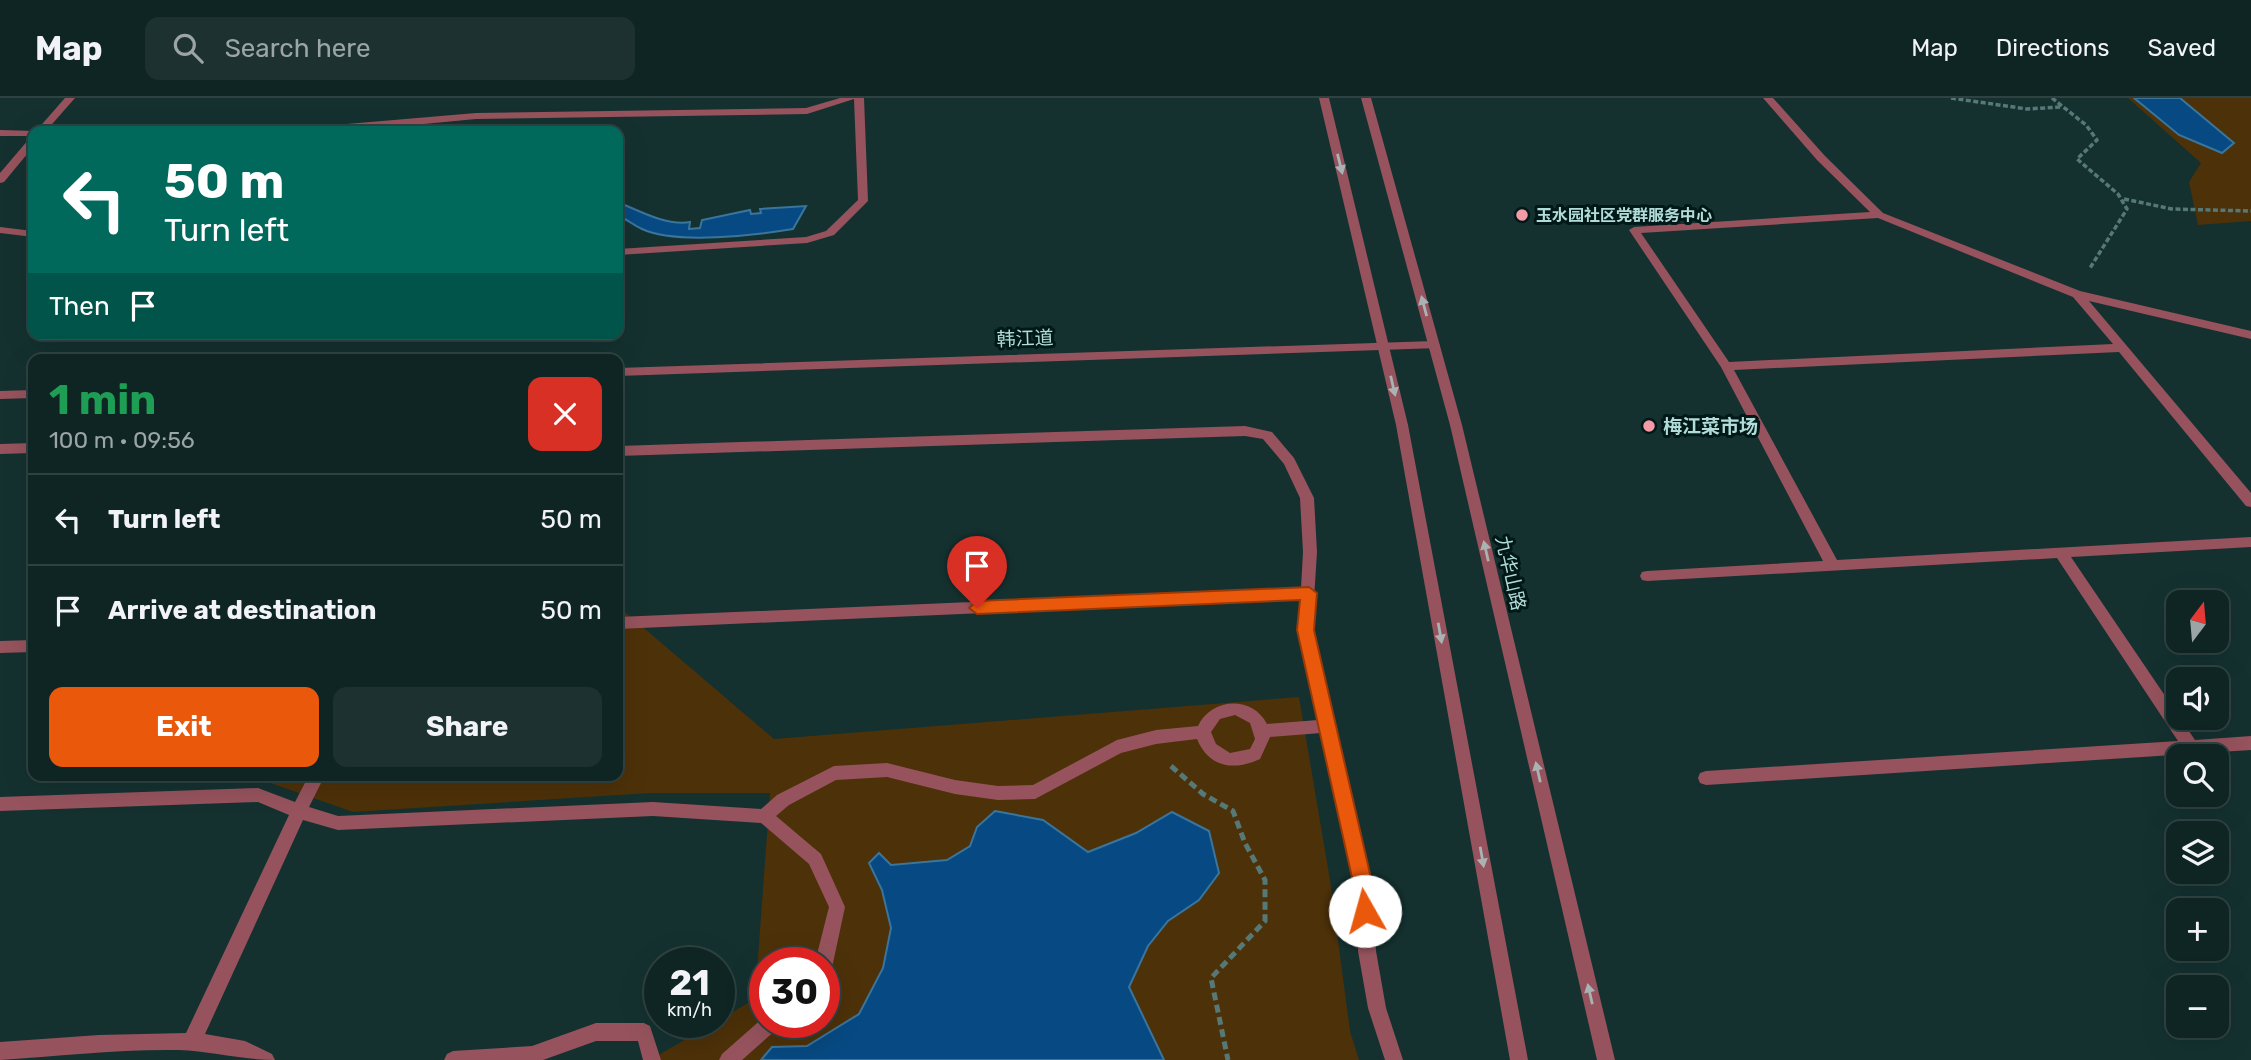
<!DOCTYPE html>
<html lang="en">
<head>
<meta charset="utf-8">
<style>
	:root { --surface:#0f2524; --page:#1d3131; --text:#f1f3f6; --muted:#9ba5a6; --line:#2f4241; --accent:#ea580c }
	body { margin:0; font-family:Rubik,"Noto Sans SC",sans-serif; background:var(--page); color:var(--text); height:100vh; display:flex; flex-direction:column; font-size:26px; white-space:nowrap }
	* { box-sizing:border-box; margin:0 }
	p { font-size:23px; color:var(--muted) }
	.icon { flex:none; width:38px; height:38px; fill:none; stroke:currentColor; stroke-width:2; stroke-linecap:round; stroke-linejoin:round }
	.map { position:relative; flex:1; overflow:hidden }
	.drawer { position:absolute; left:28px; top:256px; width:595px; height:427px; display:flex; flex-direction:column; background:var(--surface); border-radius:14px; box-shadow:0 7px 28px #0002,0 0 0 2px var(--line) }
	.drawer>* { flex:none }
	.guide { position:absolute; left:28px; top:28px; width:595px; height:214px; border-radius:14px; box-shadow:0 7px 28px #0002,0 0 0 2px var(--line); background:#00695c; color:#fff; overflow:hidden }
	.needle { width:46px; rotate:16deg }
	.fabs { position:absolute; left:2166px; top:492px; display:grid; gap:14px }
	.fabs a { display:grid; place-items:center; width:63px; height:63px; border-radius:14px; background:var(--surface); box-shadow:0 7px 28px #0002,0 0 0 2px var(--line); font-size:35px }
	.speed { position:absolute; left:644px; top:849px; display:flex; gap:14px; font-size:35px; font-weight:700; text-align:center }
	.speed>* { display:grid; place-content:center; width:91px; height:91px; border-radius:50%; background:var(--surface); box-shadow:0 7px 28px #0002,0 0 0 2px var(--line); line-height:1 }
	.speed small { font-size:18px; font-weight:400 }
	.speed .limit { border:10px solid #d22; background:#fff; color:#111 }
	.pin { position:absolute; display:grid; place-items:center; width:60px; height:60px; color:#fff; margin:-72px -30px; border-radius:50% 50% 50% 0; rotate:-45deg; box-shadow:0 0 7px #0007 }
	.pin .icon { rotate:45deg }
	.me { position:absolute; width:77px; margin:-38px; rotate:353deg; stroke-linejoin:round; filter:drop-shadow(0 0 5px #0008) }
	.turn { display:flex; align-items:center; gap:24px; height:147px; padding:0 21px; font-size:32px }
	.turn .icon { width:91px; height:91px; stroke-width:2.5 }
	.turn b { display:block; font-size:49px; line-height:60px }
	.then { display:flex; align-items:center; height:66px; padding:0 21px; background:#0003; gap:14px; font-size:26px }
	.round { display:grid; place-items:center; flex:none; width:74px; height:74px; border-radius:14px; background:var(--page) }
	.head { display:flex; align-items:center; justify-content:space-between; height:119px; padding:0 21px }
	h1 { font-size:42px; font-weight:700; line-height:52px; color:#1e9e55 }
	.primary-button { display:flex; gap:14px; margin-top:auto; padding:14px 21px }
	.primary-button a { flex:1; height:80px; border-radius:14px; background:var(--accent); color:#fff; font-size:28px; font-weight:700; line-height:80px; text-align:center }
	.primary-button a+a { background:var(--page); color:var(--text) }
	ul { padding:0; list-style:none }
	li { display:flex; align-items:center; gap:21px; height:91px; padding:0 21px; border-top:2px solid var(--line) }
	li div { flex:1 }
	li b { display:block; font-size:26px }
	li em { font-style:normal }
	header { display:flex; align-items:center; gap:42px; box-sizing:border-box; height:98px; padding:0 35px; background:var(--surface); border-bottom:2px solid var(--line) }
	header strong { font-size:33px }
	nav { display:flex; gap:38px; margin-inline-start:auto; font-size:24px }
	.search { width:490px; height:63px; background:var(--page); display:flex; align-items:center; gap:18px; box-sizing:border-box; padding:0 24px; border-radius:14px; color:var(--muted); font-size:26px }
	.map>svg:first-child { display:block }
	.green { fill:#4d3109; fill-rule:evenodd }
	.water { fill:#074982; stroke:#3a759c; stroke-width:2 }
	.lines { fill:none; stroke-linecap:round; stroke-linejoin:round }
	.path-far1 { stroke:#567977; stroke-width:3.5; stroke-dasharray:5 2.5; stroke-linecap:butt }
	.path { stroke:#567977; stroke-width:5; stroke-dasharray:8 4.5; stroke-linecap:butt }
	.service { fill:#96535d; fill-rule:evenodd }
	.minor { fill:#96535d; fill-rule:evenodd }
	.tertiary { fill:#96535d; fill-rule:evenodd }
	.oneway { fill:#a9b3b4 }
	.route { fill:#ea580c; stroke:#983908; stroke-width:2 }
	.poi-dot { fill:#f49aa6; stroke:#001918; stroke-width:2.5 }
	.labels { text-anchor:middle; stroke-width:6; stroke-linejoin:round; paint-order:stroke }
	.far-poi-label { font-size:16px; font-weight:bold; fill:#b1dcd9; stroke:#001918; text-anchor:start }
	.street-label { font-size:19px; fill:#b1dcd9; stroke:#001918 }
	.poi-label { font-size:19px; font-weight:bold; fill:#b1dcd9; stroke:#001918; text-anchor:start }
</style>
</head>
<body>
<header>
<strong>Map</strong>
<div class="search"><svg class="icon" aria-label="search" viewBox="0 0 24 24"><circle cx="10" cy="10" r="6"/><path d="M15 15l6 6"/></svg>Search here</div>
<nav><a>Map</a><a>Directions</a><a>Saved</a></nav>
</header>
<div class="map">
<svg width="2251" height="962" viewBox="0 0 2251 962">
	<rect width="100%" height="100%" fill="#143130"/>
	<path class="green" d="M2128,0H2251V123L2198,127L2189,84L2201,65Z
		M618,508L774,641L1299,599L1330,782L1350,933L1359,962H650L755,901L770,695H650L353,714L256,680L618,677ZM765,864H824V924H765Z"/>
	<path class="water" d="M2134,0H2180L2234,45L2222,55L2179,37Z
		M618,104C639,113 667,128 690,124L689,131L700,130L702,122L750,112L751,116L761,115L760,111L806,108L793,131C756,137 676,147 642,131C633,127 627,121 618,118Z
		M995,713L1043,722L1088,754L1136,735L1172,714L1209,733L1219,775L1199,802L1168,823L1148,848L1129,889L1164,962H761L772,949L807,948L859,916L883,870L891,830L882,792L869,765L879,755L891,767L947,762L970,748L977,729Z"/>
	<g class="lines">
		<path class="path-far1" d="M1951,0L2027,11L2060,9
			M2052,0L2086,27L2097,42L2077,61L2118,96L2127,111L2090,170
			M2124,101L2172,111L2251,113"/>
		<path class="path" d="M1171,668L1203,696L1233,713L1245,745L1265,782V823L1211,880L1228,962"/>
		<path class="service" d="M1763,0H1773L1825,58L1883,115L2080,193L2251,233V241L2089,203L2251,395V409L2246,408L2119,254L1734,272L1837,462L2251,439V449L2071,459L2195,642L2251,638V652L1706,687L1700,685L1698,680L1700,675L1706,673L2178,643L2057,460L1647,483L1642,482L1640,478L1642,474L1647,473L1823,463L1721,269L1629,132L1634,129L1870,114L1817,62ZM1878,120L2073,199L2113,246L1729,264L1641,135Z"/>
		<path class="minor" d="M65,0H75L46,33H33V38H0V32L36,33Z
			M840,0H864L868,103L834,137L807,145L618,157V151L806,139L826,133L858,102L854,1L807,16L476,21L382,30L317,33H93L98,30L335,27L476,15L806,10Z
			M33,40V49L4,84L0,85V75L29,41Z
			M0,129L33,133V139L0,135Z
			M1434,243L1440,247L1438,250L618,278V270Z
			M33,292V300L0,301V293Z
			M1245,328L1272,334L1294,360L1314,400L1317,454L1312,532L1373,793L1376,853L1386,910L1403,962H1385L1368,910L1358,853L1357,793L1321,635L1270,639L1260,661C1234,673 1209,670 1197,641L1156,646L1121,655L1035,701L998,702L955,696L887,679L836,682L789,707L776,718L821,756L845,809L833,865L830,871L824,873V864H815L829,809L809,766L761,725L653,718L338,732L303,722L205,936L245,943L272,956L275,962C242,962 211,953 179,952C119,951 59,958 0,962V944L99,937L186,935L289,717L258,704L0,713V699L258,690L295,704L309,677H325L309,709L338,718L653,704L761,711L777,697L834,668L887,665L955,682L998,688L1033,687L1117,642L1156,632L1198,628C1211,600 1252,597 1267,626L1318,622L1298,532L1300,501L618,531V519L1301,490L1303,454L1300,400L1284,366L1263,341L1245,338L618,358V348ZM1235,617L1250,625L1255,641L1250,651L1230,655L1216,646L1211,634L1220,621Z
			M33,345V355L0,356V346Z
			M33,542V554L0,555V543Z
			M765,918V924H781L778,930L742,962H719L722,956Z
			M596,925H644L650,928L661,962H643L638,943H596L543,962H444L447,956L453,953L532,948Z"/>
		<path class="tertiary" d="M1319,0H1329L1408,327L1528,962H1510L1396,327Z
			M1361,0H1371L1462,327L1615,962H1597L1450,327Z"/>
	</g>
	<defs><path id="oneway-solid" d="M-6-.8H1V-3.2L6.5 0L1 3.2V.8H-6Z" transform="scale(1.75)"/></defs>
	<g class="oneway">
		<use href="#oneway-solid" transform="translate(1340 66) rotate(76)"/>
		<use href="#oneway-solid" transform="translate(1424 208) rotate(-105)"/>
		<use href="#oneway-solid" transform="translate(1393 288) rotate(77)"/>
		<use href="#oneway-solid" transform="translate(1486 453) rotate(-103)"/>
		<use href="#oneway-solid" transform="translate(1440 535) rotate(80)"/>
		<use href="#oneway-solid" transform="translate(1538 674) rotate(-103)"/>
		<use href="#oneway-solid" transform="translate(1482 759) rotate(80)"/>
		<use href="#oneway-solid" transform="translate(1590 896) rotate(-103)"/>
	</g>
	<path class="route" d="M1309,489L1317,495L1314,532L1374,793L1372,820L1365,822L1359,820L1355,793L1297,532L1300,502L977,516L969,510L977,503Z"/>
	<g class="poi-dot">
		<circle cx="1522" cy="117" r="7"/>
		<circle cx="1649" cy="328" r="7"/>
	</g>
	<g class="labels">
		<g class="far-poi-label">
			<text x="1536" y="123">玉水园社区党群服务中心</text>
		</g>
		<g class="street-label">
			<text transform="translate(1025 240) rotate(-2)" y="7">韩江道</text>
			<text transform="translate(1511 475) rotate(77)" y="7">九华山路</text>
		</g>
		<g class="poi-label">
			<text x="1663" y="335">梅江菜市场</text>
		</g>
	</g>
</svg>
<div class="fabs">
<a><svg class="needle" viewBox="-14 -14 28 28"><path d="M0-13l5 13h-10z" fill="#e53935"/><path d="M0 13l5-13h-10z" fill="#9ba5a6"/></svg></a>
<a><svg class="icon" aria-label="sound" viewBox="0 0 24 24"><path d="M4 9h4l5-4v14l-5-4H4zM17 9q2 3 0 6"/></svg></a>
<a><svg class="icon" aria-label="search" viewBox="0 0 24 24"><circle cx="10" cy="10" r="6"/><path d="M15 15l6 6"/></svg></a>
<a><svg class="icon" aria-label="layers" viewBox="0 0 24 24"><path d="M12 4l9 5-9 5-9-5zM3 14l9 5 9-5"/></svg></a>
<a>+</a>
<a>−</a>
</div>
<div class="speed"><div>21<small>km/h</small></div><div class="limit">30</div></div>
<div class="pin" style="left:977px;top:510px;background:#d93025"><svg class="icon" aria-label="arrive" viewBox="0 0 24 24"><path d="M6 21V4h12l-3 4 3 4H6"/></svg></div>
<svg class="me" style="left:1365px;top:813px" viewBox="-20 -20 40 40"><circle r="19" fill="#fff"/><path d="M0-13L10 11 0 6-10 11z" fill="#ea580c"/></svg>
<div class="guide">
<div class="turn"><svg class="icon" aria-label="left" viewBox="0 0 24 24"><path d="M17 20v-9H6M10 6l-5 5 5 5"/></svg><div><b>50 m</b>Turn left</div></div>
<div class="then">Then<svg class="icon" aria-label="arrive" viewBox="0 0 24 24"><path d="M6 21V4h12l-3 4 3 4H6"/></svg></div>
</div>
<section class="drawer">
<div class="head"><div><h1>1 min</h1><p>100 m · 09:56</p></div><a class="round" style="background:#d93025;color:#fff"><svg class="icon" aria-label="close" viewBox="0 0 24 24"><path d="M6 6l12 12M18 6L6 18"/></svg></a></div>
<ul>
<li><svg class="icon" aria-label="left" viewBox="0 0 24 24"><path d="M17 20v-9H6M10 6l-5 5 5 5"/></svg><div><b>Turn left</b></div><em>50 m</em></li>
<li><svg class="icon" aria-label="arrive" viewBox="0 0 24 24"><path d="M6 21V4h12l-3 4 3 4H6"/></svg><div><b>Arrive at destination</b></div><em>50 m</em></li>
</ul>
<div class="primary-button"><a>Exit</a><a>Share</a></div>
</section>
</div>
</body>
</html>
